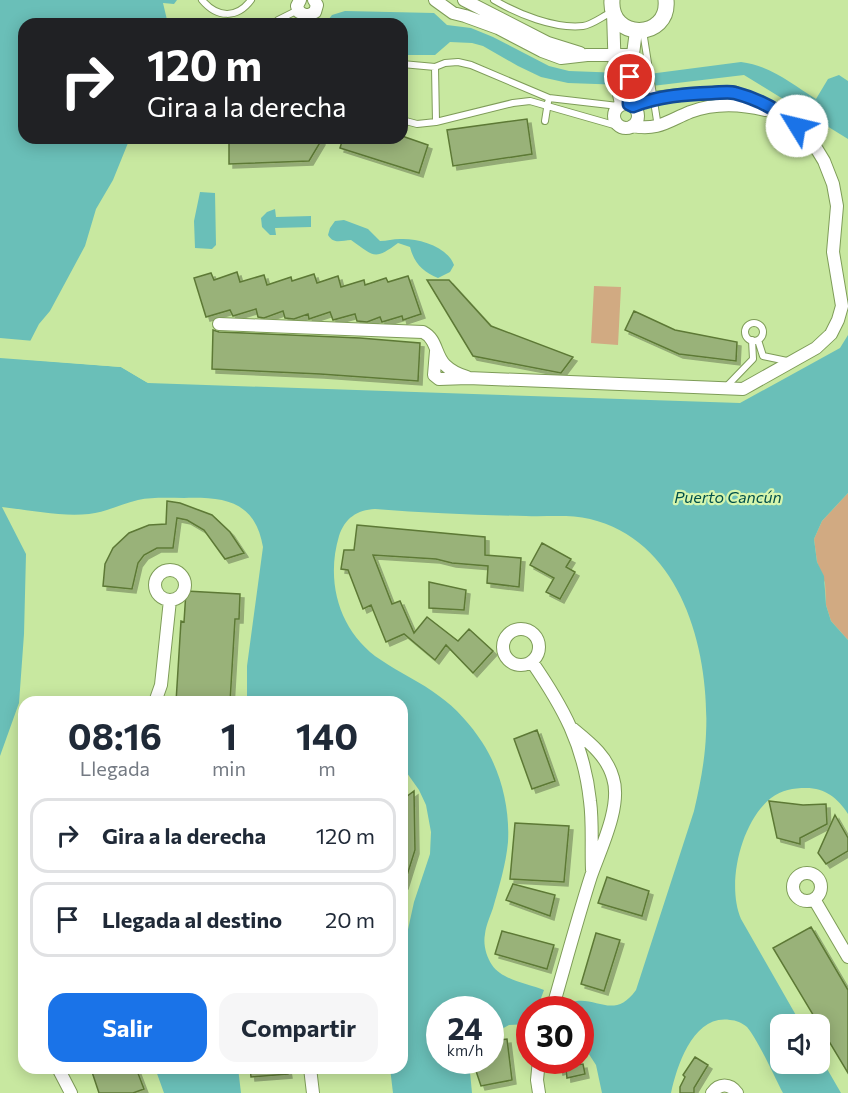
<!DOCTYPE html>
<html lang="es">
<head>
<meta charset="utf-8">
<style>
	:root { --surface:#fff; --page:#f6f6f7; --text:#1f2937; --muted:#747a83; --line:#e0e1e3; --accent:#1a73e8 }
	body { margin:0; font-family:Commissioner,sans-serif; background:var(--page); color:var(--text); height:100vh; display:flex; flex-direction:column; font-size:22px; white-space:nowrap }
	* { box-sizing:border-box; margin:0 }
	p { font-size:20px; color:var(--muted) }
	.icon { flex:none; width:33px; height:33px; fill:none; stroke:currentColor; stroke-width:2; stroke-linecap:round; stroke-linejoin:round }
	.map { position:relative; flex:1; overflow:hidden }
	.panel { position:absolute; left:18px; top:696px; width:390px; height:378px; display:flex; flex-direction:column; background:var(--surface); border-radius:18px; box-shadow:0 3px 15px #0003 }
	.panel>* { flex:none }
	.top-card { position:absolute; left:18px; top:18px; width:390px; height:126px; border-radius:18px; box-shadow:0 3px 15px #0003; background:#202124; color:#fff; overflow:hidden }
	.controls { position:absolute; left:770px; top:1014px; display:grid; gap:12px }
	.controls a { display:grid; place-items:center; width:60px; height:60px; border-radius:12px; background:var(--surface); box-shadow:0 3px 15px #0003; font-size:30px }
	.speed { position:absolute; left:426px; top:996px; display:flex; gap:12px; font-size:30px; font-weight:700; text-align:center }
	.speed>* { display:grid; place-content:center; width:78px; height:78px; border-radius:50%; background:var(--surface); box-shadow:0 3px 15px #0003; line-height:1 }
	.speed small { font-size:15px; font-weight:400 }
	.speed .limit { border:9px solid #d22; background:#fff; color:#111 }
	.pin { position:absolute; display:grid; place-items:center; width:51px; height:51px; color:#fff; margin:-26px; border:3px solid #fff; border-radius:50%; box-shadow:0 2px 6px #0007 }
	.me { position:absolute; width:66px; margin:-33px; rotate:306deg; stroke-linejoin:round; filter:drop-shadow(0 0 4px #0008) }
	.turn { display:flex; align-items:center; gap:21px; height:126px; padding:0 30px; font-size:27px }
	.turn .icon { width:78px; height:78px; stroke-width:2.5 }
	.turn b { display:block; font-size:42px; line-height:51px }
	.eta { display:flex; justify-content:space-evenly; align-items:center; height:102px; text-align:center }
	.eta b { font-size:36px; font-weight:700; line-height:42px }
	.cta { display:flex; gap:12px; margin-top:auto; padding:12px 30px }
	.cta a { flex:1; height:69px; border-radius:18px; background:var(--accent); color:#fff; font-size:24px; font-weight:700; line-height:69px; text-align:center }
	.cta a+a { background:var(--page); color:var(--text) }
	ul { padding:0; list-style:none }
	li { display:flex; align-items:center; gap:18px; height:75px; margin:0 12px 9px; padding:0 18px; border:3px solid var(--line); border-radius:18px }
	li div { flex:1 }
	li b { display:block; font-size:22px }
	li em { font-style:normal }
	.map>svg:first-child { display:block }
	.green { fill:#d1aa82 }
	.water { fill:#6abfb8 }
	.pier { fill:#c8e8a0 }
	.building { fill:#99b279; stroke:#5d7936; stroke-width:1.5; filter:url(#shadow) }
	.lines { fill:none; stroke-linecap:round; stroke-linejoin:round }
	.service-casing { stroke:#7e9c58; stroke-width:8 }
	.minor-casing { stroke:#7e9c58; stroke-width:14 }
	.tertiary-casing { stroke:#7e9c58; stroke-width:17 }
	.service { stroke:#fff; stroke-width:6 }
	.minor { stroke:#fff; stroke-width:12 }
	.tertiary { stroke:#fff; stroke-width:15 }
	.route-casing { stroke:#114b97; stroke-width:15 }
	.route { stroke:#1a73e8; stroke-width:10 }
	.labels { text-anchor:middle; stroke-width:4.5; stroke-linejoin:round; paint-order:stroke }
	.water-label { font-size:16px; font-style:italic; fill:#004f4a; stroke:#d5f5ad }
</style>
</head>
<body>
<div class="map">
<svg width="848" height="1093" viewBox="0 0 848 1093">
	<defs>
		<filter id="shadow"><feDropShadow dx="4" dy="4" stdDeviation="0" flood-color="#0004"/></filter>
	</defs>
	<rect width="100%" height="100%" fill="#c8e8a0"/>
	<path class="green" d="M594,286L621,287L618,345L591,343Z
		M848,493V640L831,621L826,605L825,583L817,562L814,539L822,521Z"/>
	<path class="water" d="M0,0H177L174,4L163,3L168,24H24V138H130L113,180L96,209L85,246L50,311L39,324L21,359L121,367L148,383L740,403L840,348L848,335V493L822,521L814,539L817,562L824,576L826,605L831,621L848,640V814C838,798 825,788 806,788C793,788 782,790 771,798C741,822 726,884 741,919L801,1024H780V1064H819V1055L841,1093H783C774,1076 758,1040 747,1027C742,1023 736,1020 730,1020C694,1014 677,1065 671,1093H602L596,1065L581,1042L580,1010L569,1009L572,1002C596,995 614,1021 636,990L694,811C700,785 705,760 706,734C710,651 682,541 590,519C569,514 547,517 526,516C476,515 426,513 375,509C357,510 345,518 339,536C325,583 340,633 381,660C400,673 421,682 439,696C456,708 471,725 482,742C501,771 510,808 508,842C506,864 499,887 493,908C490,917 486,925 485,934C483,944 486,956 492,965C502,980 528,984 544,990L537,1009L530,1010L529,1024L509,1025L491,1035L490,1010H440V1060L472,1061L470,1072L472,1093H393L390,1068H402V957L414,902L430,854L431,832L426,805L419,790L402,766V702H247V666L263,547C255,501 225,497 184,498C169,498 152,497 138,500C121,504 106,512 89,514C61,517 30,510 2,507L26,554L24,634L19,703L0,756Z
		M345,11L434,13L447,25L471,28L493,37L549,66L569,71L649,74L741,62C769,65 792,84 816,99L828,79L839,75L848,81V139L744,75L652,86L568,83L541,77L518,66L483,46L472,43L450,42L435,55H402V24H325L332,15Z
		M200,192L215,193L216,245L212,249L195,248L194,221Z
		M275,209L276,217L311,216V227L275,228L276,235H270L262,227L261,218L267,212Z
		M344,220L368,229L380,241C387,241 393,239 400,239C418,238 447,246 454,265L450,272L438,278C423,272 414,263 410,247L398,243C374,261 374,256 351,240C342,240 334,245 328,235L330,228L335,221Z
		M155,1068H238L241,1093H164Z"/>
	<path class="pier" d="M0,338L34,341L26,357L122,364L140,374L145,378L148,383L121,367L0,358Z"/>
	<path class="building" d="M527,119L532,154L453,166L447,130Z
		M402,136L428,145L419,173L340,148L343,138H402Z
		M229,138H312L321,141L309,161L229,164Z
		M237,272L240,282L264,275L267,285L291,277L292,281L314,274L317,283L338,276L341,287L364,280L365,285L386,278L388,282L408,276L421,314L403,320L402,316L382,322L380,317L367,322L357,321L355,314L333,320L330,312L309,319L308,314L294,319L285,318L283,311L264,318L258,317L256,309L233,316L230,310L206,317L194,278L211,273L214,280Z
		M427,280H449L491,326L573,357L561,373L473,356Z
		M634,311L675,330L737,342L736,361L679,354L625,330Z
		M213,330L219,332L360,338L420,343L418,381L320,374L212,369Z
		M167,501L180,503L212,515L230,532L244,553L225,559L204,530L187,520L177,518L173,548H157L144,555L138,563L132,589L103,586L105,564L113,548L129,533L149,525L166,524Z
		M357,525L485,537V555L521,558L519,587L487,583L488,566L452,563L436,559L373,555L392,604L400,601L414,633L427,617L458,641L469,629L493,651L473,673L446,645L435,660L404,634L386,642L371,605L363,609L348,570L341,569L344,550H354Z
		M542,543L571,559L566,567L575,572L560,599L546,592L554,578L530,565Z
		M429,582L466,590L464,610L429,608Z
		M186,591L240,594L239,619H235L230,702H176L181,621L184,622Z
		M537,730L555,781L532,789L514,739Z
		M414,791L415,850L404,885H402V800Z
		M769,801L803,805L826,804L827,824L800,838V844L777,838Z
		M835,815L848,838V851L826,864L818,853Z
		M515,823L569,826L564,882L510,879Z
		M607,877L649,891L642,916L598,903Z
		M513,884L555,895L550,916L506,900Z
		M811,927L848,990V1073L773,948Z
		M502,931L554,945L547,969L495,954Z
		M596,933L620,940L604,991L581,984Z
		M507,1039L512,1080L481,1086L475,1068L492,1062V1041Z
		M695,1057L708,1065L694,1088V1093H680V1087L685,1077L683,1075Z
		M557,1060H576L577,1065L583,1064L585,1074L567,1078L566,1069L559,1071Z
		M103,1068H136L144,1089L133,1093H99L92,1072Z
		M250,1068H287L288,1074L251,1077Z"/>
	<g class="lines">
		<g class="service-casing">
			<path id="service" d="M202,0C217,18 237,19 251,0
				M494,0C518,14 554,29 583,26C592,25 603,16 612,12
				M277,24L278,20L298,10
				M643,31L658,127
				M402,64L435,67L445,63L458,62L471,65L549,98L618,106
				M435,67L436,122
				M402,120L417,124L436,122L513,103L530,101L621,127
				M545,121L548,102
				M745 332a9 9 0 1 1 18 0a9 9 0 1 1-18 0Z
				M758,340L763,356L787,361
				M725,388L753,359L752,340"/>
		</g>
		<g class="minor-casing">
			<path id="minor" d="M300,0L297,6L299,12L307,16L315,12L317,5L314,0
				M435,0L453,13L465,16L498,28L542,51L561,58L587,55H633
				M464,0L548,43L580,53
				M613,12L615,75L621,104
				M614 116a12 12 0 1 1 24 0a12 12 0 1 1-24 0Z
				M629,104L630,77L636,31
				M632,126C658,131 668,121 690,112C714,103 741,104 765,110
				M219,324L423,332C437,339 435,355 445,365C451,371 460,375 467,377
				M436,351L434,375L439,379L468,378L743,389L816,348L831,334L838,320L842,306L833,252L837,206L833,184L824,161L810,138L784,115L760,102L733,92L690,94L653,98L633,106
				M155 585a15 15 0 1 1 30 0a15 15 0 1 1-30 0Z
				M503 647a18 18 0 1 1 36 0a18 18 0 1 1-36 0Z
				M532,662C563,707 584,745 590,801C593,823 591,847 592,870
				M155,702L161,685L170,600
				M793 887a14 14 0 1 1 28 0a14 14 0 1 1-28 0Z
				M814,899L848,957
				M552,1010C565,965 577,920 591,876C600,850 622,806 613,778C607,756 590,743 573,729
				M58,1068L71,1093
				M310,1068L313,1093
				M539,1093L537,1080L539,1060
				M712,1093C719,1083 730,1083 737,1093"/>
		</g>
		<g class="tertiary-casing">
			<path id="tertiary" d="M612,0C609,41 670,40 666,0"/>
		</g>
		<use href="#service" class="service"/>
		<use href="#minor" class="minor"/>
		<use href="#tertiary" class="tertiary"/>
	</g>
	<g class="lines">
		<g class="route-casing">
			<path id="route" d="M630,77L629,104L633,106C659,96 685,94 712,93C719,93 728,91 735,93C758,99 780,111 797,126"/>
		</g>
		<use href="#route" class="route"/>
	</g>
	<g class="labels">
		<g class="water-label">
			<text x="728" y="503">Puerto Cancún</text>
		</g>
	</g>
</svg>
<div class="controls">
<a><svg class="icon" aria-label="sound" viewBox="0 0 24 24"><path d="M4 9h4l5-4v14l-5-4H4zM17 9q2 3 0 6"/></svg></a>
</div>
<div class="speed"><div>24<small>km/h</small></div><div class="limit">30</div></div>
<div class="pin" style="left:630px;top:77px;background:#d93025"><svg class="icon" aria-label="arrive" viewBox="0 0 24 24"><path d="M6 21V4h12l-3 4 3 4H6"/></svg></div>
<svg class="me" style="left:797px;top:126px" viewBox="-20 -20 40 40"><circle r="19" fill="#fff"/><path d="M0-13L10 11 0 6-10 11z" fill="#1a73e8"/></svg>
<div class="top-card">
<div class="turn"><svg class="icon" aria-label="right" viewBox="0 0 24 24"><path d="M7 20v-9h11M14 6l5 5-5 5"/></svg><div><b>120 m</b>Gira a la derecha</div></div>
</div>
<section class="panel">
<div class="eta">
<div><b>08:16</b><p>Llegada</p></div>
<div><b>1</b><p>min</p></div>
<div><b>140</b><p>m</p></div>
</div>
<ul>
<li><svg class="icon" aria-label="right" viewBox="0 0 24 24"><path d="M7 20v-9h11M14 6l5 5-5 5"/></svg><div><b>Gira a la derecha</b></div><em>120 m</em></li>
<li><svg class="icon" aria-label="arrive" viewBox="0 0 24 24"><path d="M6 21V4h12l-3 4 3 4H6"/></svg><div><b>Llegada al destino</b></div><em>20 m</em></li>
</ul>
<div class="cta"><a>Salir</a><a>Compartir</a></div>
</section>
</div>
</body>
</html>
